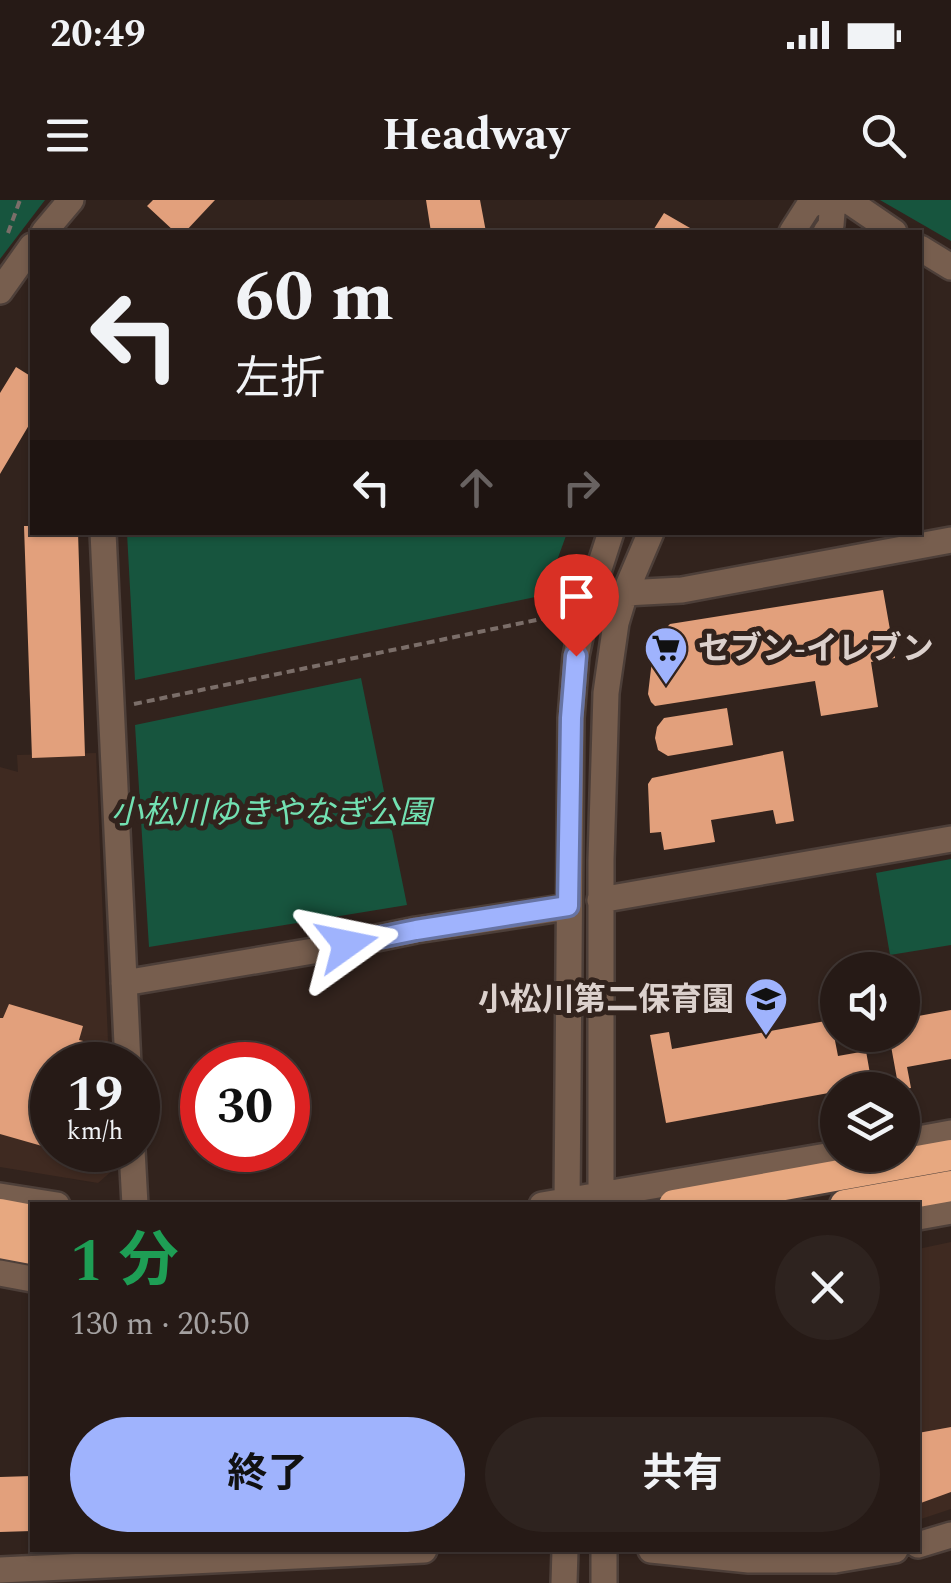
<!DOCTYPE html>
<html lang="ja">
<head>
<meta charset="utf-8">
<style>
	:root { --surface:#261a16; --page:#2e231f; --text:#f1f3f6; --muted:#a4a1a1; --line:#423835; --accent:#9fb3fd }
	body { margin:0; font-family:Spectral,"Noto Sans JP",serif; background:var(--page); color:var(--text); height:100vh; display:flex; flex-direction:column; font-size:38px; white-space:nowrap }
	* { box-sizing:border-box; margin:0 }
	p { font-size:32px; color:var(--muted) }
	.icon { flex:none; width:55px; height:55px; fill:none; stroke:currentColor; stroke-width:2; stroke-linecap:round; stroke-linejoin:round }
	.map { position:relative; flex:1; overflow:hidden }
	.side { position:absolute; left:30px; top:1002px; width:890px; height:350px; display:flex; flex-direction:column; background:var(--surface); border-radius:0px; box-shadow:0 2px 8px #0004,0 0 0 2px var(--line) }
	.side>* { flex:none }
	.top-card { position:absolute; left:30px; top:30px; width:892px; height:305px; border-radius:0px; box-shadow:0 2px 8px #0004,0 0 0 2px var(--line); background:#261a16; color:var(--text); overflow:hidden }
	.buttons { position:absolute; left:820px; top:752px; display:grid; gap:20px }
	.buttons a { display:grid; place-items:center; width:100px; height:100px; border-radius:50%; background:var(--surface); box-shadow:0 2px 8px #0004,0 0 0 2px var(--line); font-size:50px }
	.speed { position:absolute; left:30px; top:842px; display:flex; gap:20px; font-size:50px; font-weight:700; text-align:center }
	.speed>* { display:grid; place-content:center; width:130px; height:130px; border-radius:50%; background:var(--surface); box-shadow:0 2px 8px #0004,0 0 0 2px var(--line); line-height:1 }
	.speed small { font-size:25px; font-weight:400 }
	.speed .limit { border:15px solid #d22; background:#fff; color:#111 }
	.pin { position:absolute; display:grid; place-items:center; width:85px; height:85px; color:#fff; margin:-102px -42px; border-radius:50% 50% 50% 0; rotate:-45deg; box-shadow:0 0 10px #0007 }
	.pin .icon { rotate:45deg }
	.me { position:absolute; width:110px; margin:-55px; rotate:78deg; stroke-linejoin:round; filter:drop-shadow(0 0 8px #0008) }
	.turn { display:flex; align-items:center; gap:35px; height:210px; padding:0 40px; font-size:45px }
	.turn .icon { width:130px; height:130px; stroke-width:2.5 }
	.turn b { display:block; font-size:70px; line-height:85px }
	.lanes { display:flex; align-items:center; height:95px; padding:0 40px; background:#0003; justify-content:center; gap:50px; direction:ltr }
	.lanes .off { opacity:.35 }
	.round { display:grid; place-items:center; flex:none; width:105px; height:105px; border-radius:52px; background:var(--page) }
	.summary { display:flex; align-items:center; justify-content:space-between; height:170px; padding:0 40px }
	h1 { font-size:60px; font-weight:700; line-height:75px; color:#1e9e55 }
	.primary-button { display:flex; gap:20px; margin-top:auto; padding:20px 40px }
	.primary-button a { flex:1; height:115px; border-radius:60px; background:var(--accent); color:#111; font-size:40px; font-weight:700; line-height:115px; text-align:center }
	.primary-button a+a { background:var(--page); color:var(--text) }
	.status { display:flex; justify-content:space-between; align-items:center; height:70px; padding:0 50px; background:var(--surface); direction:ltr }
	.status svg { height:28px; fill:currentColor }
	header { display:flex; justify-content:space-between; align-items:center; height:130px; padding:0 40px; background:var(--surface); font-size:45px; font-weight:700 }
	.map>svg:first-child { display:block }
	.built { fill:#3f2a21 }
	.green { fill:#17553e }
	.building { fill:#e2a07c }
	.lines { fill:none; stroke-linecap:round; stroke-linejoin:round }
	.minor-casing { stroke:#4d3f39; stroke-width:30 }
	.highway-casing { stroke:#4d3f39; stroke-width:35 }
	.path { stroke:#7b6e69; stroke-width:4; stroke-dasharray:8 5; stroke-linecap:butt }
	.minor { stroke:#775e4e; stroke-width:25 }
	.highway { stroke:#e7a880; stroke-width:30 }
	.route-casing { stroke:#6774a4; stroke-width:25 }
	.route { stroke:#9fb3fd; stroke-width:18 }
	.labels { text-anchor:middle; stroke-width:10; stroke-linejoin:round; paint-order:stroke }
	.poi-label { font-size:32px; font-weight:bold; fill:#dcd1cd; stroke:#32231d; text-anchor:start }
	.park-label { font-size:32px; font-style:italic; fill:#72e1b2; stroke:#32231d }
</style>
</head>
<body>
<div class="status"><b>20:49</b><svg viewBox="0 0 49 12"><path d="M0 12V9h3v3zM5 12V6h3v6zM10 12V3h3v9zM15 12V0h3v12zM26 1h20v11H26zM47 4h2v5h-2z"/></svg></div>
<header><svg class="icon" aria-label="menu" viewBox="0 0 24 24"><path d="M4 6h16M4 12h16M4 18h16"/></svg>Headway<svg class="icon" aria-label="search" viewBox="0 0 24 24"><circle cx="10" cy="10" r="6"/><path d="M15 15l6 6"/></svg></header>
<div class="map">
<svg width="951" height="1383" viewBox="0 0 951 1383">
	<rect width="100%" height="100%" fill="#32231d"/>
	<path class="built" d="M96,553L109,865H52V950H113V970L98,983L0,967V567L18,572L17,555Z
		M951,1042V1309L918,1320V1049Z"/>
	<path class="green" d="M0,0H45L0,59Z
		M880,0H951V41Z
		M127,333V332L567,333L547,388L540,396L135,480Z
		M361,478L407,705L149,747L135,525Z
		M951,659V745L890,755L876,673Z"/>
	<path class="building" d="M153,0H215L185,32H175L147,6Z
		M426,0H480L486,32H431Z
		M664,13L697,32H652Z
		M16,167L32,177V220L0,274V193Z
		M24,326H32V332H78L85,556L32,558Z
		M883,390L895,458L871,462L878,507L821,516L815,481L655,506L651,502L648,494L653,452L664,430L670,424Z
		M727,508L733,545L668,556L658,550L655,538L657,527L664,518Z
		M783,551L794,621L776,624L773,610L711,620L715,642L664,650L661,632L650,633L648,584L652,578Z
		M9,804L83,826L79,840L100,845L94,865H52V942L49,948L0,934V818H3Z
		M951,810V859L907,867L911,888L899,890L889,835H902V819Z
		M831,820L838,856L866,851L872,885L666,923L650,835L669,832L672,849Z
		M951,1227V1292L918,1304V1233Z
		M32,1276V1331L0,1332V1277Z"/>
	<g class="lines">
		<g class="minor-casing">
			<path id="minor" d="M847,0L894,32
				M44,32L71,0
				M792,32L808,7L819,0
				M826,32L831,25L833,0
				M920,48L951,67
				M0,91L32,46
				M103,332L128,865
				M625,393L682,390L951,340
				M600,700L951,639
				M124,783L313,751L416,730L568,707
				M902,942L951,933
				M132,950L135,1005
				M0,996L57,1005
				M542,1005L838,954
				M567,1005L571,518L576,456L586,409L611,332
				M601,1005V660L606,493L616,423L625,393L651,332
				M918,1017L951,1011
				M0,1073L32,1079
				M918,1345L951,1335
				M651,1350L749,1360H835L895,1350
				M0,1370L424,1350
				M564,1383L565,1350
				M604,1383V1350"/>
		</g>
		<g class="highway-casing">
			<path id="highway" d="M674,1005L951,955
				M845,1005L951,986
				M0,1014L32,1020
				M0,1043L32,1049"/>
		</g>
		<path class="path" d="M8,33L20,0
			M134,504L560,415"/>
		<use href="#minor" class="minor"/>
		<use href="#highway" class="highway"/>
	</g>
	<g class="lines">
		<g class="route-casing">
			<path id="route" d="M347,744L416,730L568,706L571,518L576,456"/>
		</g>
		<use href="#route" class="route"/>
	</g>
	<defs>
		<g id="supermarket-pin" transform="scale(2.25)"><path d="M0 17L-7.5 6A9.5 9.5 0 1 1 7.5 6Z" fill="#9fb3fd" stroke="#32231d"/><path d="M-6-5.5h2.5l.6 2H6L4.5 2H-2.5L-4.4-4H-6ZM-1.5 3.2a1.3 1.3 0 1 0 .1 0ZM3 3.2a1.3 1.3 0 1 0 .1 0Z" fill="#111"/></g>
		<g id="school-pin" transform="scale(2.25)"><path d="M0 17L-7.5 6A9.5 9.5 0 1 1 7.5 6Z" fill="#9fb3fd" stroke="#32231d"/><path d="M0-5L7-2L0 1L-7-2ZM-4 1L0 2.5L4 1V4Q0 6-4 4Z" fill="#111"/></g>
	</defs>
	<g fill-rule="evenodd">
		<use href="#supermarket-pin" x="666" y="448"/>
		<use href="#school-pin" x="766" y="799"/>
	</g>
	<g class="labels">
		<g class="poi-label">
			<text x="698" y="459">セブン-イレブン</text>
			<text x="734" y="810" text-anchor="end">小松川第二保育園</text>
		</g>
		<g class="park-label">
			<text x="271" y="623">小松川ゆきやなぎ公園</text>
		</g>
	</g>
</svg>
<div class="buttons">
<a><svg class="icon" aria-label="sound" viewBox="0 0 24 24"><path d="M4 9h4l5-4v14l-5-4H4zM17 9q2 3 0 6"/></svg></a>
<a><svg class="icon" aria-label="layers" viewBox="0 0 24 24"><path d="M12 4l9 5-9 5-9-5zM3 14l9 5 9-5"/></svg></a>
</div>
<div class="speed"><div>19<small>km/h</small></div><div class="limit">30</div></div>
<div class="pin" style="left:576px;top:456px;background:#d93025"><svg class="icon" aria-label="arrive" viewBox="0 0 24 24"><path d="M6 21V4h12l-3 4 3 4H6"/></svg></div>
<svg class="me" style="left:347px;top:744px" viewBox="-20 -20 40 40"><path d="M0-17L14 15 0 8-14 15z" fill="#9fb3fd" stroke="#fff" stroke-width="4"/></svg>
<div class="top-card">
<div class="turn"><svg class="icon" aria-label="left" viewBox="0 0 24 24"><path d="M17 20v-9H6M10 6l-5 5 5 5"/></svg><div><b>60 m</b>左折</div></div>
<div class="lanes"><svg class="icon" aria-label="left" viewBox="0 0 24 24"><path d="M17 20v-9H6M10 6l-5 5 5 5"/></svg><svg class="icon off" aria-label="ahead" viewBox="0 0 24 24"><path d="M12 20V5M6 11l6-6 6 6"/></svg><svg class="icon off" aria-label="right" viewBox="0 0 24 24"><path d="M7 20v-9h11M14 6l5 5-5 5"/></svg></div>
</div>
<section class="side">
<div class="summary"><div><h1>1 分</h1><p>130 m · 20:50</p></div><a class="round"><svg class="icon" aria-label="close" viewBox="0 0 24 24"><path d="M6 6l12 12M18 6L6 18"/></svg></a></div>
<div class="primary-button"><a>終了</a><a>共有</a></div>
</section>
</div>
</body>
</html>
